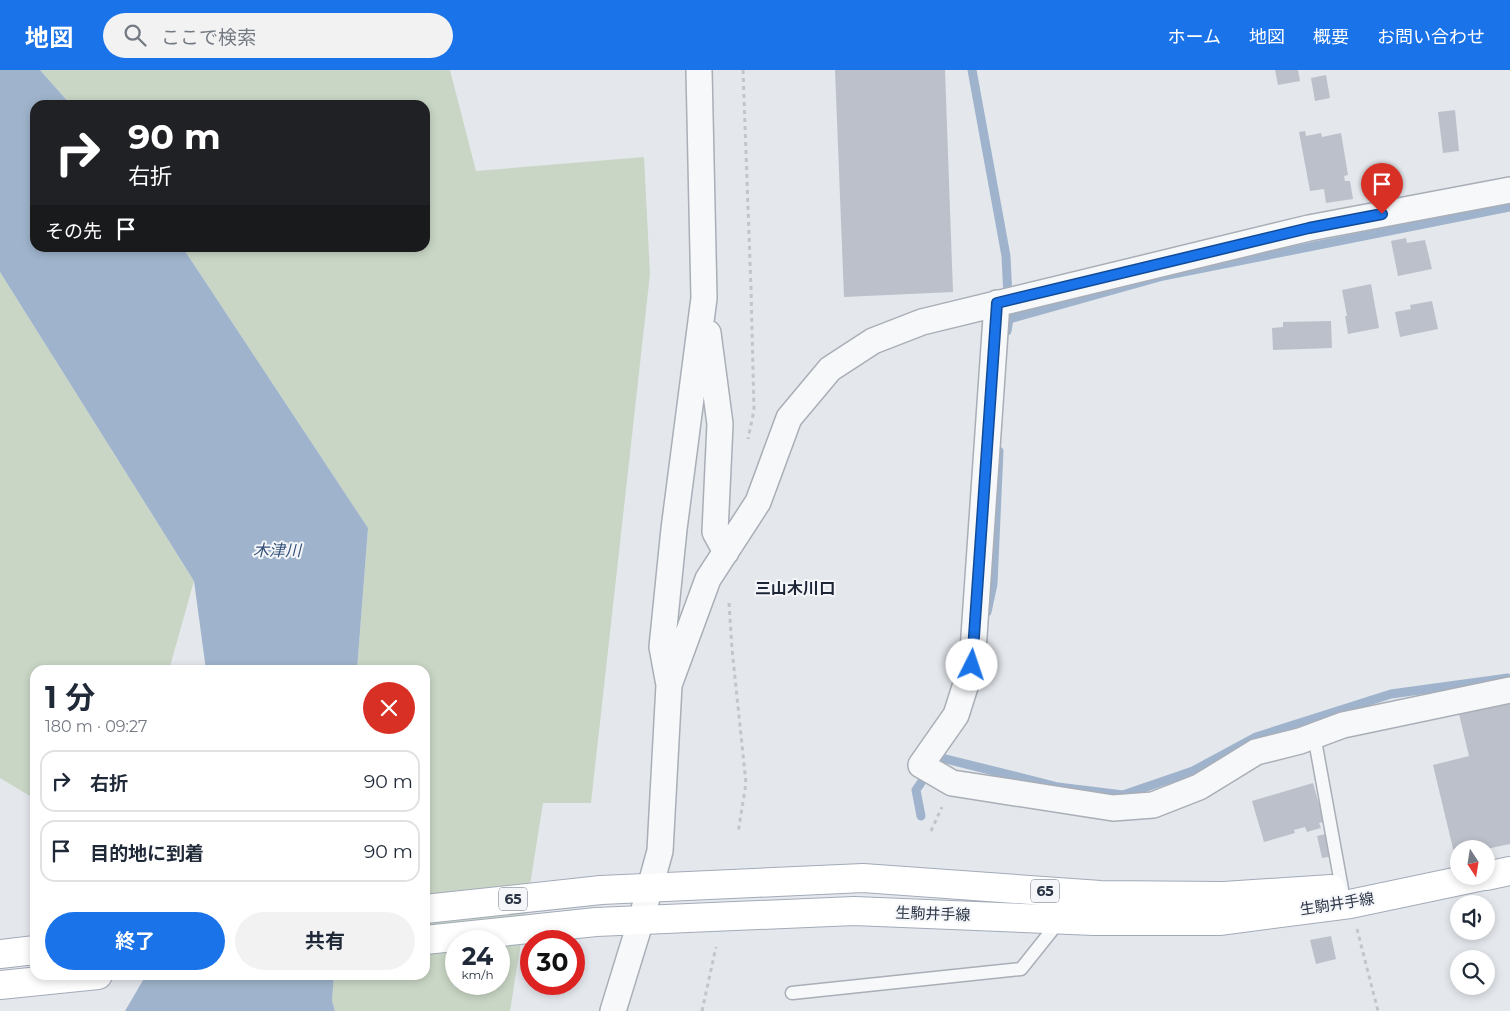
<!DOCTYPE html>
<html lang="ja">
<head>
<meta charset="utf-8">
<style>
	:root { --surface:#fff; --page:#f2f2f3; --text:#1f2937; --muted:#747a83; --line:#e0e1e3; --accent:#1a73e8 }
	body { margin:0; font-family:Montserrat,"Noto Sans JP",sans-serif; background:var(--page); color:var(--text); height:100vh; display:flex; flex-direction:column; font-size:19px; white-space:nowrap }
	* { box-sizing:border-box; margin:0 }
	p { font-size:16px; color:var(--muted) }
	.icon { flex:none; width:28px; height:28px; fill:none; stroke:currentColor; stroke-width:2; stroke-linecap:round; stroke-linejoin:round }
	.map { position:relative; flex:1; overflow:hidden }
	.side { position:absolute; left:30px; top:595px; width:400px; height:315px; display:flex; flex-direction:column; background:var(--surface); border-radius:15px; box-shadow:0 2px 8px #0003 }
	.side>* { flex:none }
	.hud { position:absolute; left:30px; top:30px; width:400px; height:152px; border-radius:15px; box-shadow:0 2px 8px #0003; background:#202124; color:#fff; overflow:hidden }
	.needle { width:32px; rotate:168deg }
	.controls { position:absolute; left:1450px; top:770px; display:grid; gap:10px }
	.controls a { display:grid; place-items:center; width:45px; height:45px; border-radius:50%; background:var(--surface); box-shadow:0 2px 8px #0003; font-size:25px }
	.speed { position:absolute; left:445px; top:860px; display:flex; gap:10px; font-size:25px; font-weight:700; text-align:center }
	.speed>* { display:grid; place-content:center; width:65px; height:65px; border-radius:50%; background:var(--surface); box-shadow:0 2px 8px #0003; line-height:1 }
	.speed small { font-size:12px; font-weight:400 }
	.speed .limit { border:8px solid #d22; background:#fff; color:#111 }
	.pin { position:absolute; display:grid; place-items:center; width:42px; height:42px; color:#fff; margin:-51px -21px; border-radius:50% 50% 50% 0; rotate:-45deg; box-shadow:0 0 5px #0007 }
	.pin .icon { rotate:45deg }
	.me { position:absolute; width:55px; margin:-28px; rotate:4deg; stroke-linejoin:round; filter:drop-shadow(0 0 4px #0008) }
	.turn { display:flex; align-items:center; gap:18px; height:105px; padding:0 15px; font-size:22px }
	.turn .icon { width:65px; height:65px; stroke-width:2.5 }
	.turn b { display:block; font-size:35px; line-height:42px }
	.then { display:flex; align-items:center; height:48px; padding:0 15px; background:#0003; gap:10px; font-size:19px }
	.round { display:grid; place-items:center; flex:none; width:52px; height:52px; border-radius:26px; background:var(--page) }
	.overview { display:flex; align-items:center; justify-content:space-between; height:85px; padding:0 15px }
	h1 { font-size:30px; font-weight:700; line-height:38px }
	.primary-button { display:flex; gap:10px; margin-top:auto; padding:10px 15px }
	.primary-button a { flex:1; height:58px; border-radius:30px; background:var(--accent); color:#fff; font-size:20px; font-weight:700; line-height:58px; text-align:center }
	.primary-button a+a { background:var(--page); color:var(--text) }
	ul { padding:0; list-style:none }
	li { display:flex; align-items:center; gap:15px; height:62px; margin:0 10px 8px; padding:0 5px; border:2px solid var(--line); border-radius:15px }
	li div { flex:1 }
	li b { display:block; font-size:19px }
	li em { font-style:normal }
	header { display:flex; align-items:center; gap:30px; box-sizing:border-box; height:70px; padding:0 25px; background:var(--accent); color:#fff }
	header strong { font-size:24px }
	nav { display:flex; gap:28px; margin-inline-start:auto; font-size:18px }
	.search { width:350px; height:45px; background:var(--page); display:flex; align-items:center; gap:12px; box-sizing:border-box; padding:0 18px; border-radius:28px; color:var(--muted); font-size:19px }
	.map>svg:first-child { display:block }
	.green { fill:#c9d6c5; fill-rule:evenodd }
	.water { fill:#9fb4cc }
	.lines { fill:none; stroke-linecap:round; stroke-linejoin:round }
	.stream { stroke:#9fb4cc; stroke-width:9 }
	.building { fill:#bbc0ca }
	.lane-casing { stroke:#a9aeb7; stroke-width:15 }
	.street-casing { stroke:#a9aeb7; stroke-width:28 }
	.primary-casing { stroke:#a3abb8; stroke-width:30 }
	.path { stroke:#c2c5cb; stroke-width:3; stroke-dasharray:4 4; stroke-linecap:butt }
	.lane { stroke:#f7f8fa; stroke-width:12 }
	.street { stroke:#f7f8fa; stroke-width:25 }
	.primary { stroke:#fff; stroke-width:28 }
	.route-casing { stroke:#114b97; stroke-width:12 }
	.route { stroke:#1a73e8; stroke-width:9 }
	.labels { text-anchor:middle; stroke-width:4; stroke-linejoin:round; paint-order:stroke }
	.shield { fill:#f4f6f9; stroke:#676e7b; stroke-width:1 }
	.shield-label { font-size:14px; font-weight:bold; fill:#2b3445 }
	.street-label { font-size:15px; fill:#2b3445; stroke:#f4f6f9 }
	.water-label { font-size:16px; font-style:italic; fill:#34527a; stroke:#f4f6f9 }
	.neighbourhood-label { font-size:16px; font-weight:bold; fill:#1d2536; stroke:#f4f6f9 }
</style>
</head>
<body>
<header>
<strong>地図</strong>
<div class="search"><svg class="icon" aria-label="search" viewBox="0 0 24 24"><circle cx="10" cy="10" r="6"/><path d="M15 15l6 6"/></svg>ここで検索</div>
<nav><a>ホーム</a><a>地図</a><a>概要</a><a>お問い合わせ</a></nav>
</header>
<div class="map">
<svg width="1510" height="941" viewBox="0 0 1510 941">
	<rect width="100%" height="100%" fill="#e4e7ec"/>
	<path class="green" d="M40,0H450L476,101L644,87L650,204L591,733H543L510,941H335L332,931L334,905H425V600H357L368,458L183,178H425V35H71ZM456,871H499V914H456Z
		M0,202L194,511L169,600H35V729L0,708Z"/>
	<path class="water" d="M0,0H40L71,35H35V178H183L368,458L357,600H206L194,511L0,202Z
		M146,905H334L332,931L335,941H125Z"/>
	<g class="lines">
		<path class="stream" d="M972,0L1006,186L1009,249L1007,261
			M1009,249L1163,206L1510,137
			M987,542L993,514L999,381
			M938,687L1058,717L1123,725L1193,701L1256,667L1391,624L1508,608
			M921,746L916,720L929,701"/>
	</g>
	<path class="building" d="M835,0H945L953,222L844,227Z
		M1275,0H1298L1300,11L1278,15Z
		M1326,5L1330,28L1315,31L1311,8Z
		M1455,40L1459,81L1443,83L1438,42Z
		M1305,61L1306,66L1321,63L1322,67L1341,63L1348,105L1344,106L1345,111H1350L1353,129L1326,133L1324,119L1310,121L1299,62Z
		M1406,168L1407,173L1425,170L1432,199L1398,206L1391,171Z
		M1371,214L1379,258L1348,264L1345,246H1347L1342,220Z
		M1432,231L1438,259L1400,267L1395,242L1411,239L1410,235Z
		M1331,251L1332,278L1273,280L1272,258L1283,257V252Z
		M1510,631V774L1486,779H1459V786L1455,787L1433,695L1469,686L1459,644Z
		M1313,713L1324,752L1319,753L1321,758L1307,762L1305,757L1294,760L1295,763L1264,772L1252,731Z
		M1330,763L1335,786L1322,788L1317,766Z
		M1331,866L1336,889L1316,894L1310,870Z"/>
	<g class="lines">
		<g class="lane-casing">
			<path id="lane" d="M1314,665L1342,819
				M792,923L1021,899L1061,849"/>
		</g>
		<g class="street-casing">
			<path id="street" d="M997,233L972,595L956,645L921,695L952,713L1113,738L1153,735L1199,717L1256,682L1300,671L1343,655L1510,620
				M708,263L720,354L715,462L726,482
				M669,615L662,577L674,459L704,228L699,0
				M613,941L641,850L660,781L669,615L708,509L758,432L789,348L830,299L873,271L922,252L1309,158L1510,120"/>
		</g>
		<g class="primary-casing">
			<path id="primary" d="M1486,806L1510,801
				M425,839L601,820L863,808L1100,825L1224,826L1331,819
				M425,870L596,852L854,841L1094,851H1219L1350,834L1483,806
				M0,884L35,880
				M0,915L98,905"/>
		</g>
		<path class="path" d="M743,0L751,219L754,340L748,369
			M729,533L732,579L746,713L738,763
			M931,761L942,737
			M1357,859L1378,941
			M702,941L716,877"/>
		<use href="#lane" class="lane"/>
		<use href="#street" class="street"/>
		<use href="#primary" class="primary"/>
	</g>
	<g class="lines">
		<g class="route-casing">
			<path id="route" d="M972,595L997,233L1309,158L1382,144"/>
		</g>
		<use href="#route" class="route"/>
	</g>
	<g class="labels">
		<g class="shield">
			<rect x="1031" y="809.5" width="28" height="23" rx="4"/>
			<rect x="499" y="817.5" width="28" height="23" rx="4"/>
		</g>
		<g class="shield-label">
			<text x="1045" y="826">65</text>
			<text x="513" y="834">65</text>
		</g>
		<g class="street-label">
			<text transform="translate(1337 834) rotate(-9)" y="5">生駒井手線</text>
			<text transform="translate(933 844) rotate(2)" y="5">生駒井手線</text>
		</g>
		<g class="water-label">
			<text x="277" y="486">木津川</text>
		</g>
		<g class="neighbourhood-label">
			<text x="795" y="524">三山木川口</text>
		</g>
	</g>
</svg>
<div class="controls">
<a><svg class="needle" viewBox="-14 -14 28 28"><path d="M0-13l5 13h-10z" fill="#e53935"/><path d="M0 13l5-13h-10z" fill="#747a83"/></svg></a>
<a><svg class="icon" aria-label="sound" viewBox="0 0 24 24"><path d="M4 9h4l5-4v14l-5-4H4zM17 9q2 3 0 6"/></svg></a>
<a><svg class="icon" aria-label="search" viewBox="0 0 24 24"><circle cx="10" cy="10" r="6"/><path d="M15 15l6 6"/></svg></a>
</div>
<div class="speed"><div>24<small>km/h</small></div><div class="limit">30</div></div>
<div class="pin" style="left:1382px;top:144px;background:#d93025"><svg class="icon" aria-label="arrive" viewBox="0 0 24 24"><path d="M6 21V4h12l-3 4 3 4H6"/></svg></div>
<svg class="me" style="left:972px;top:595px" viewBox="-20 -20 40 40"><circle r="19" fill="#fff"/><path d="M0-13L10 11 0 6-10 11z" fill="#1a73e8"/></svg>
<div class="hud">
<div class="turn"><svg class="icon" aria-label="right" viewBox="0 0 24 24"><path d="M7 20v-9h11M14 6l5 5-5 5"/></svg><div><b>90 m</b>右折</div></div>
<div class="then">その先<svg class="icon" aria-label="arrive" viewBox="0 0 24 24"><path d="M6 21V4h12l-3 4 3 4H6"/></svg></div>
</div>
<section class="side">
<div class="overview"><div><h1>1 分</h1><p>180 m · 09:27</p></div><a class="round" style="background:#d93025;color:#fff"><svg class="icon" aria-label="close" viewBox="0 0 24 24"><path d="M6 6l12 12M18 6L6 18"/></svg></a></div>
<ul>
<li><svg class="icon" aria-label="right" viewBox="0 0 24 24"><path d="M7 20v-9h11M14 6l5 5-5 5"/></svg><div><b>右折</b></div><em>90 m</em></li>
<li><svg class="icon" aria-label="arrive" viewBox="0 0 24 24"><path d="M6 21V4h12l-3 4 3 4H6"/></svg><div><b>目的地に到着</b></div><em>90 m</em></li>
</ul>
<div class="primary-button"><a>終了</a><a>共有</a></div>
</section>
</div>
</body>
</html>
